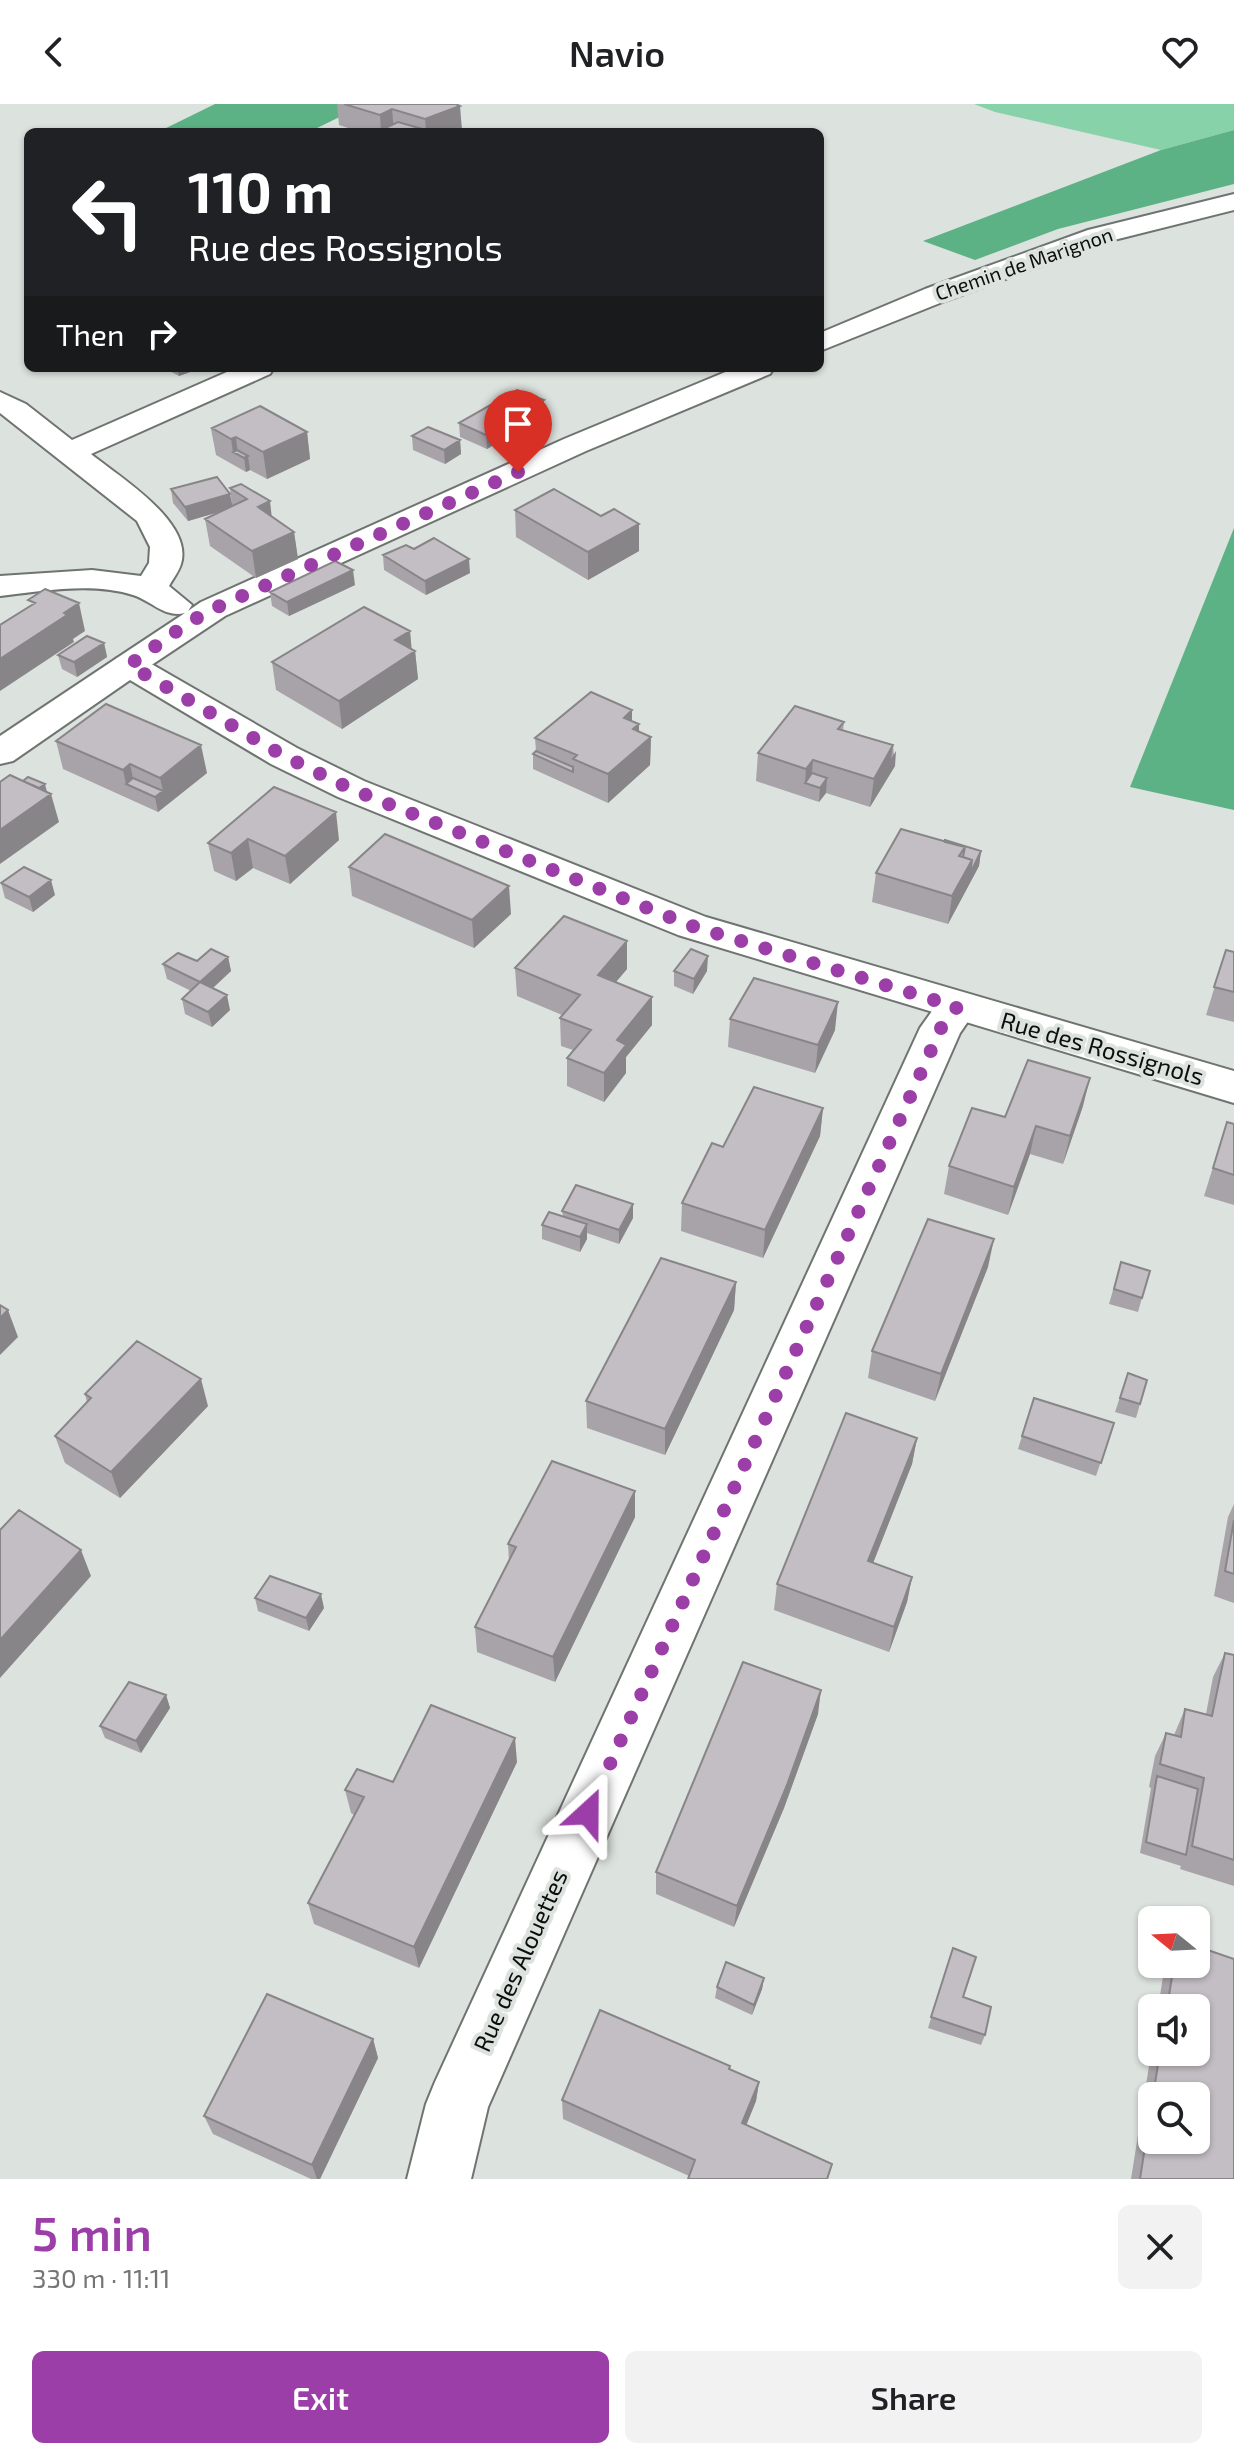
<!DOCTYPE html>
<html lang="en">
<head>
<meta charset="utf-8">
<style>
	:root { --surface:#fff; --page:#f2f2f2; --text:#202124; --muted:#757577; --accent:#9c3ea7 }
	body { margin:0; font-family:"Exo 2",sans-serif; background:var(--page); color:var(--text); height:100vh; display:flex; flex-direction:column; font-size:30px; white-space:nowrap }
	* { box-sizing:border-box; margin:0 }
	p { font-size:26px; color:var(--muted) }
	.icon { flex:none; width:44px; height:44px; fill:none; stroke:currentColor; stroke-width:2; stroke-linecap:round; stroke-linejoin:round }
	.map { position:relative; height:2075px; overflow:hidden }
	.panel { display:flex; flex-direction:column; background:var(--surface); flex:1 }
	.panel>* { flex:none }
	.banner { position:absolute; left:24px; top:24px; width:800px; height:244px; border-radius:12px; box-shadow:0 2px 6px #0004; background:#202124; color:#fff; overflow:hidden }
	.needle { width:52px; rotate:288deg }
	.fabs { position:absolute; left:1138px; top:1802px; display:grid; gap:16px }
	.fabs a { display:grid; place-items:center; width:72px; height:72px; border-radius:12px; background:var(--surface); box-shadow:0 2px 6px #0004; font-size:40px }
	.pin { position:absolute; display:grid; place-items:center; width:68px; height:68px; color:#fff; margin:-82px -34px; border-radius:50% 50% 50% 0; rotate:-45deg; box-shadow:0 0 8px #0007 }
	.pin .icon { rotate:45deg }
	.me { position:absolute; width:88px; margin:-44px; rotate:24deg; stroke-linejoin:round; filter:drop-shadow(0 0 6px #0008) }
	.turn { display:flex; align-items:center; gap:28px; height:168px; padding:0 32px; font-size:36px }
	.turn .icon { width:104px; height:104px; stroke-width:2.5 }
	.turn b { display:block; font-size:56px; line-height:68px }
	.then { display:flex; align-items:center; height:76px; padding:0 32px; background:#0003; gap:16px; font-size:30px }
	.round { display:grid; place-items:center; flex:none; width:84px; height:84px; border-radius:12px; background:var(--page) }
	.summary { display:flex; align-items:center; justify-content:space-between; height:136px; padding:0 32px }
	h1 { font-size:48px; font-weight:600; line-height:60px; color:var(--accent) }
	.button { display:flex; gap:16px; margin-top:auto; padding:16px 32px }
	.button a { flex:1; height:92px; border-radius:12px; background:var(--accent); color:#fff; font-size:32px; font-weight:600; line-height:92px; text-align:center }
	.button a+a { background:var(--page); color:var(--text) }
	header { display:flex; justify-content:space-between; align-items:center; height:104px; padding:0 32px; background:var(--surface); font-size:36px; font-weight:600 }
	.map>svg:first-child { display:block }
	.green { fill:#88d2a9 }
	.forest { fill:#5db285 }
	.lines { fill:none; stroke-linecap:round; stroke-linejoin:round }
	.street-casing { stroke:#6f7471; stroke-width:4 }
	.secondary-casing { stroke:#6f7471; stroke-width:4 }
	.street { fill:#fff; fill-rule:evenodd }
	.secondary { fill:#fff; fill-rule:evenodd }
	.wall { fill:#a8a3a8; fill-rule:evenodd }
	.shaded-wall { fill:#888588 }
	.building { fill:#c3bec3; stroke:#888588; stroke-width:2 }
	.route { stroke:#9c3ea7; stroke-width:14; stroke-dasharray:0 25.2 }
	.labels { text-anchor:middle; stroke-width:8; stroke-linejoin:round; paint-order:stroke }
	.far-street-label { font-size:20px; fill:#0c0e0d; stroke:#dce2de }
	.street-label { font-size:24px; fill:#0c0e0d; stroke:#dce2de }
</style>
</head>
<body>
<header><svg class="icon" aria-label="back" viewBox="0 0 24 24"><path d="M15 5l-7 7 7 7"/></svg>Navio<svg class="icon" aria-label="heart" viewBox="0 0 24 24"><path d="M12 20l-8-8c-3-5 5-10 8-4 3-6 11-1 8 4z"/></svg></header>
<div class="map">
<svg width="1234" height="2075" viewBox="0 0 1234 2075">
	<rect width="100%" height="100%" fill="#dce2de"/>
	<path class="green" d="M974,0H1234V26L1161,46L995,8Z"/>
	<path class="forest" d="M215,0H366L309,28H158Z
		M1234,26V80L1058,125L975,156L923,137L1161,46Z
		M1234,424V706L1130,683Z"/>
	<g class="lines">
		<g class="street-casing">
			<path id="street" d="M1234,90V106L1106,138L945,197L820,247V229L925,185L1088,126Z
				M236,264H274L270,270L91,350C118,372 194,418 181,460C179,467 173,475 169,482L192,501L188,507L201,498L564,335L735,264H774L770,270L586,347L225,512L141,568L129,571L117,568L112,561L117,554L185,509C164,514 152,497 133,491C92,478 42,487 0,492V472L92,466L141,472L149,459L150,443L137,417L0,309V288L26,300L72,336Z
				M957,889L972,893L978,903L960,929L488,2003L471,2075H407L426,2000L435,1978L920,924L942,893Z"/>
		</g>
		<g class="secondary-casing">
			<path id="secondary" d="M129,551L141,554L297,644L364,677L706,813L1234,967V999L678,831L338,693L271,660L130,576L13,657L0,660V632L117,554Z"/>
		</g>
		<use href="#street" class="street"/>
		<use href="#secondary" class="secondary"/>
	</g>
	<path class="wall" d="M337,0H456L462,26L455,28H360L339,21Z
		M164,264H201L179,272Z
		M544,310L487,345L460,333L459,319Z
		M211,325L307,328L310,355L267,375L250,366L246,368L216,351Z
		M412,332L460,336L461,350L445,360L413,346Z
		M230,384L294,428L298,455L256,474L210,442L205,415L222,407L188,417L173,399L171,385L232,402Z
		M515,406L601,412L639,420V447L588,476L516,433Z
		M414,445L470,469L426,491L384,466L383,451Z
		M355,481L289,512L272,502L270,488Z
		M410,527L411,545L415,547L418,575L342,625L276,586L272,558Z
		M104,539L107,553L77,573L62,565L58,551Z
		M632,606V617L639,628L651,633L650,661L608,699L533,665V650L536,647L535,634Z
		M844,618L843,627L893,641L895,662L870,703L826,689L819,698L756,677L758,649Z
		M56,637L207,669L158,708L63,665Z
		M274,683L339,736L290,780L253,764L236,777L214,767L208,739Z
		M945,738L981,747L979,762L948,820L872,798L876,769Z
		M349,763L511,810L474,844L352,792Z
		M1,779L55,791L33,808L5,794Z
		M627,837V865L616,878L652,921L626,953V969L604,998L567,982V954L573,946L561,942L560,914L562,911L517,892L515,864Z
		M1226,846L1234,848V918L1206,911Z
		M228,853L231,867L213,884L230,906L212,923L185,910L182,895L191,887L167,875L163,860Z
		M674,867H707L693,890L674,882Z
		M730,915L835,926L815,969L728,943Z
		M1083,1002L1063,1060L1030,1050L1008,1111L944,1090L949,1062L1005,1013Z
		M823,1004L820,1032L763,1154L681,1127L682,1099L723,1043Z
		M1227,1018L1234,1020V1101L1204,1092Z
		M562,1107L633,1114L619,1140L587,1129V1135L580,1148L542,1135V1121L563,1112Z
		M1121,1158L1142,1194L1138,1208L1109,1200Z
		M988,1163L935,1297L868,1274L872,1247Z
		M736,1178L734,1206L665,1351L587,1324L586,1297Z
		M1128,1269L1140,1300L1136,1314L1115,1308Z
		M85,1290L208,1302L120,1394L65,1359L55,1332L87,1298Z
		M1114,1319L1096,1372L1018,1345L1022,1332Z
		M917,1334L912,1360L873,1459L912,1473L907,1498L889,1548L774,1506L777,1480Z
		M1234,1400V1499L1214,1492L1228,1413Z
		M635,1413L555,1578L477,1548L475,1523L509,1457L508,1440Z
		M255,1494L324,1504L309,1527L258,1507Z
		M1225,1549L1234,1551V1782L1180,1765L1181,1762L1140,1749L1151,1684L1149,1683L1155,1652L1166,1629L1174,1631L1185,1605L1206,1610L1213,1573Z
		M166,1591L170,1604L141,1649L105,1634L100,1622Z
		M818,1610L784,1704L734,1823L656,1790V1768Z
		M517,1658L419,1864L314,1820L308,1799L354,1711L351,1709L345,1686Z
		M953,1844L963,1893L985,1931L981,1941L928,1924Z
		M1165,1860H1196L1234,2075H1131L1152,1943V1948H1196V1904H1158ZM1152,1992H1196L1152,2036Z
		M764,1874L762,1885L752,1911L715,1894L717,1883Z
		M373,1935L378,1954L320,2075H311L213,2030L204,2012Z
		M730,1965L759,1978L756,1997L746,2021L832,2060L828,2075H688L689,2072L563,2015L562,1996Z"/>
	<path class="shaded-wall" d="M460,2L462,26L455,28H422L426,26L425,15Z
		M392,5L394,27L385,24V28H381L380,11Z
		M177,264H201L179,272Z
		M544,296V310L487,345L486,331Z
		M307,328L310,355L267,375L263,348Z
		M236,333L238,351L233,348L231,335Z
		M460,336L461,350L445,360L444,346Z
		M248,352L250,366L246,368L244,354Z
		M230,390L233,404L188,417L185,403Z
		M270,397L273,424L258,403Z
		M639,420V447L588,476V448Z
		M294,428L298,455L256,474L252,447Z
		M469,455L470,469L426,491L425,477Z
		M353,466L355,481L289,512L287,498Z
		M79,499L85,527L73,535L74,538L0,587V555Z
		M410,527L412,549L415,547L418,575L342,625L339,597L395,536Z
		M104,539L107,553L77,573L74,558Z
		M632,606V634L624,614Z
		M639,620V643L651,633L650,661L608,699V670L633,625Z
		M201,641L207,669L158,708L155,693L163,687L160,674Z
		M893,641L891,655L896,647L895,662L870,703L874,675Z
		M813,656L811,681L805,679L804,693L806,665Z
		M130,660L135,684L126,680L123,666Z
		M827,674L826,689L819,698L820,684Z
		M45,680L48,692L51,690L59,718L0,760V726L29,692Z
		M336,708L339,736L290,780L285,752Z
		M248,735L253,764L236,777L231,749Z
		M981,747L979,762L948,820L952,792L972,756Z
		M51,776L55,791L33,808L29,793Z
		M509,782L511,810L474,844L472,816Z
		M627,837V865L598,899V871Z
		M708,852L707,867L693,890L694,875Z
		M228,853L231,867L203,893L200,878Z
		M227,891L230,906L212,923L208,908Z
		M652,893V921L626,953V969L604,998V969L617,936Z
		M838,898L835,926L815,969L818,941Z
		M1090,974L1083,1002L1063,1060L1070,1032Z
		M823,1004L820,1032L763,1154L765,1126Z
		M1036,1022L1030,1050L1008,1111L1014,1083Z
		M633,1100V1114L619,1140V1126Z
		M587,1120V1135L580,1148V1133Z
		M994,1135L988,1163L935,1297L941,1270Z
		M736,1178L734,1206L665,1351V1325Z
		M8,1206L18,1233L0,1251V1214Z
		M201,1275L208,1302L120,1394L111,1368Z
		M917,1334L912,1360L864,1482L868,1457Z
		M635,1387V1413L555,1578L553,1553Z
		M81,1446L91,1472L0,1574V1536Z
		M912,1473L907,1498L889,1548L894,1523Z
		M321,1490L324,1504L309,1527L306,1514Z
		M821,1586L818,1610L784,1704L734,1823L737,1802Z
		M166,1591L170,1604L141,1649L136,1637Z
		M515,1634L517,1658L419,1864L414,1843Z
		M764,1874L762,1885L752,1911L754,1901Z
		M373,1935L378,1954L320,2075H317L312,2061Z
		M759,1978L756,1997L740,2037L742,2019Z"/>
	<path class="building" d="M344,0H456L460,2L425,15L392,5L380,11Z
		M398,18L426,26L422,28H398L385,24Z
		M517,286L544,296L486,331L459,319Z
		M260,302L307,328L263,348L236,333L231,335L212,324Z
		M428,323L460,336L444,346L412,332Z
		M237,346L248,352L244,354L233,348Z
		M217,373L230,390L185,403L171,385Z
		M241,380L270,397L258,403L294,428L252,447L205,415L247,395L230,384Z
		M554,385L601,412L614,405L639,420L588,448L515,406Z
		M434,434L469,455L425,477L383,451L406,441L414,445Z
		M335,457L353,466L287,498L270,488Z
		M45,485L79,499L64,509L67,511L0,555V521L35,499L28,496Z
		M364,503L410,527L395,536L415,547L339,597L272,558Z
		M87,532L104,539L74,558L58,551Z
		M591,588L632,606L624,614L639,620L633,625L651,633L608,670L573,655L577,651L535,634Z
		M106,600L201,641L160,674L130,660L123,666L56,637Z
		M795,602L844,618L838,625L893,641L874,675L813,656L806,665L758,649Z
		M536,647L573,663V668L533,650Z
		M812,669L827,674L820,684L805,679Z
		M10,671L51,690L0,726V678Z
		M28,673L45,680L39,684L23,677Z
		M133,674L163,687L155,693L126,680Z
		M274,683L336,708L285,752L248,735L231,749L208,739Z
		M901,725L965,743L959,752L972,756L952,792L876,769Z
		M385,730L509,782L472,816L349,763Z
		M945,736L981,747L970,770L972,756L963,753L965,743L945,738Z
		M24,763L51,776L29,793L1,779Z
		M564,812L627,837L598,871L652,893L617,936L626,941L604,969L567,954L591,926L560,914L580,891L515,864Z
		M211,845L228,853L200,878L163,860L178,849L197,857Z
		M691,845L708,852L694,875L674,867Z
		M1226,846L1234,848V888L1214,883Z
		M754,874L838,898L818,941L730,915Z
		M200,878L227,891L208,908L182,895Z
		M1028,956L1090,974L1070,1032L1036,1022L1014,1083L949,1062L972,1004L1005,1013Z
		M754,983L823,1004L765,1126L682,1099L712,1039L723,1043Z
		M1227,1018L1234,1020V1071L1213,1064Z
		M576,1081L633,1100L619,1126L562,1107Z
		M549,1108L587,1120L580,1133L542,1121Z
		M928,1115L994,1135L941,1270L872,1247Z
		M661,1154L736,1178L665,1325L586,1297Z
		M1121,1158L1150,1167L1142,1194L1114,1185Z
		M0,1201L8,1206L0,1214Z
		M137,1237L201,1275L111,1368L55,1332L91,1294L85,1290Z
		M1128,1269L1147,1276L1140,1300L1120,1294Z
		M1034,1294L1114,1319L1101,1359L1022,1332Z
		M846,1309L917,1334L868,1457L912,1473L894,1523L777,1480Z
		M552,1357L635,1387L553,1553L475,1523L516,1443L508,1440Z
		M19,1406L81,1446L0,1536V1426Z
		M1234,1416V1470L1225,1467Z
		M270,1472L321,1490L306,1514L255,1494Z
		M1225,1549L1234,1551V1756L1192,1742L1204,1674L1160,1660L1166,1629L1181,1633L1185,1605L1212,1612Z
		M743,1558L821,1586L787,1681L737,1802L656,1768Z
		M129,1578L166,1591L136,1637L100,1622Z
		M431,1601L515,1634L414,1843L308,1799L364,1693L345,1686L357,1665L393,1678Z
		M1157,1672L1198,1685L1186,1751L1146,1738Z
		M1196,1842L1234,1855V2075H1140L1152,1998V2036H1196V1992H1153L1160,1948H1196V1904H1167L1174,1860H1196Z
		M953,1844L976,1853L963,1893L991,1903L985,1931L931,1913Z
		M726,1858L764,1874L754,1901L717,1883Z
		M267,1890L373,1935L312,2061L204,2012Z
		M600,1906L730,1962L729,1965L759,1978L742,2019L832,2060L827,2075H688L695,2056L562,1996Z"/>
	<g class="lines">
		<path class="route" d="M518,368L213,505L188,519L129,561L284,652L351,685L692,822L957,903L941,924L588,1709"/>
	</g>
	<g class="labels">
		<g class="far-street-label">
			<text transform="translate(1024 160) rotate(-19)" y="7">Chemin de Marignon</text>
		</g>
		<g class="street-label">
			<text transform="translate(1102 945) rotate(16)" y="8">Rue des Rossignols</text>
			<text transform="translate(521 1857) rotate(-66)" y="8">Rue des Alouettes</text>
		</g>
	</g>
</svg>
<div class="fabs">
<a><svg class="needle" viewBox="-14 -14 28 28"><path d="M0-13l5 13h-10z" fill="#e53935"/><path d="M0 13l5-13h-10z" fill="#757577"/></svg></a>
<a><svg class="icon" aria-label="sound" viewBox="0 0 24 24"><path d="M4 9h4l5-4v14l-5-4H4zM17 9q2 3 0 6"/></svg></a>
<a><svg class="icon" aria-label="search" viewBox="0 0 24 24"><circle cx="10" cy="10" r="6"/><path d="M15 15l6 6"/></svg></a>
</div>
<div class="pin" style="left:518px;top:368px;background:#d93025"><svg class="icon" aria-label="arrive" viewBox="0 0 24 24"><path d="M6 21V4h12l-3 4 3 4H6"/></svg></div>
<svg class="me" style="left:588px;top:1709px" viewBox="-20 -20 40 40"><path d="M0-17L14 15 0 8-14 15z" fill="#9c3ea7" stroke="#fff" stroke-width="4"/></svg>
<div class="banner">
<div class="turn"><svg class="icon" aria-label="left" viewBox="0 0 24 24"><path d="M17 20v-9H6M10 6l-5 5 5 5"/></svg><div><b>110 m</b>Rue des Rossignols</div></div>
<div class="then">Then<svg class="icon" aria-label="right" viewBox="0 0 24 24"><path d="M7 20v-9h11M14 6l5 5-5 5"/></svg></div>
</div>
</div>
<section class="panel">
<div class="summary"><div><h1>5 min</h1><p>330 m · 11:11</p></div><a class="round"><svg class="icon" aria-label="close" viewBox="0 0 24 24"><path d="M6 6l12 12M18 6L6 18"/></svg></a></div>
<div class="button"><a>Exit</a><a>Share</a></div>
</section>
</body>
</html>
